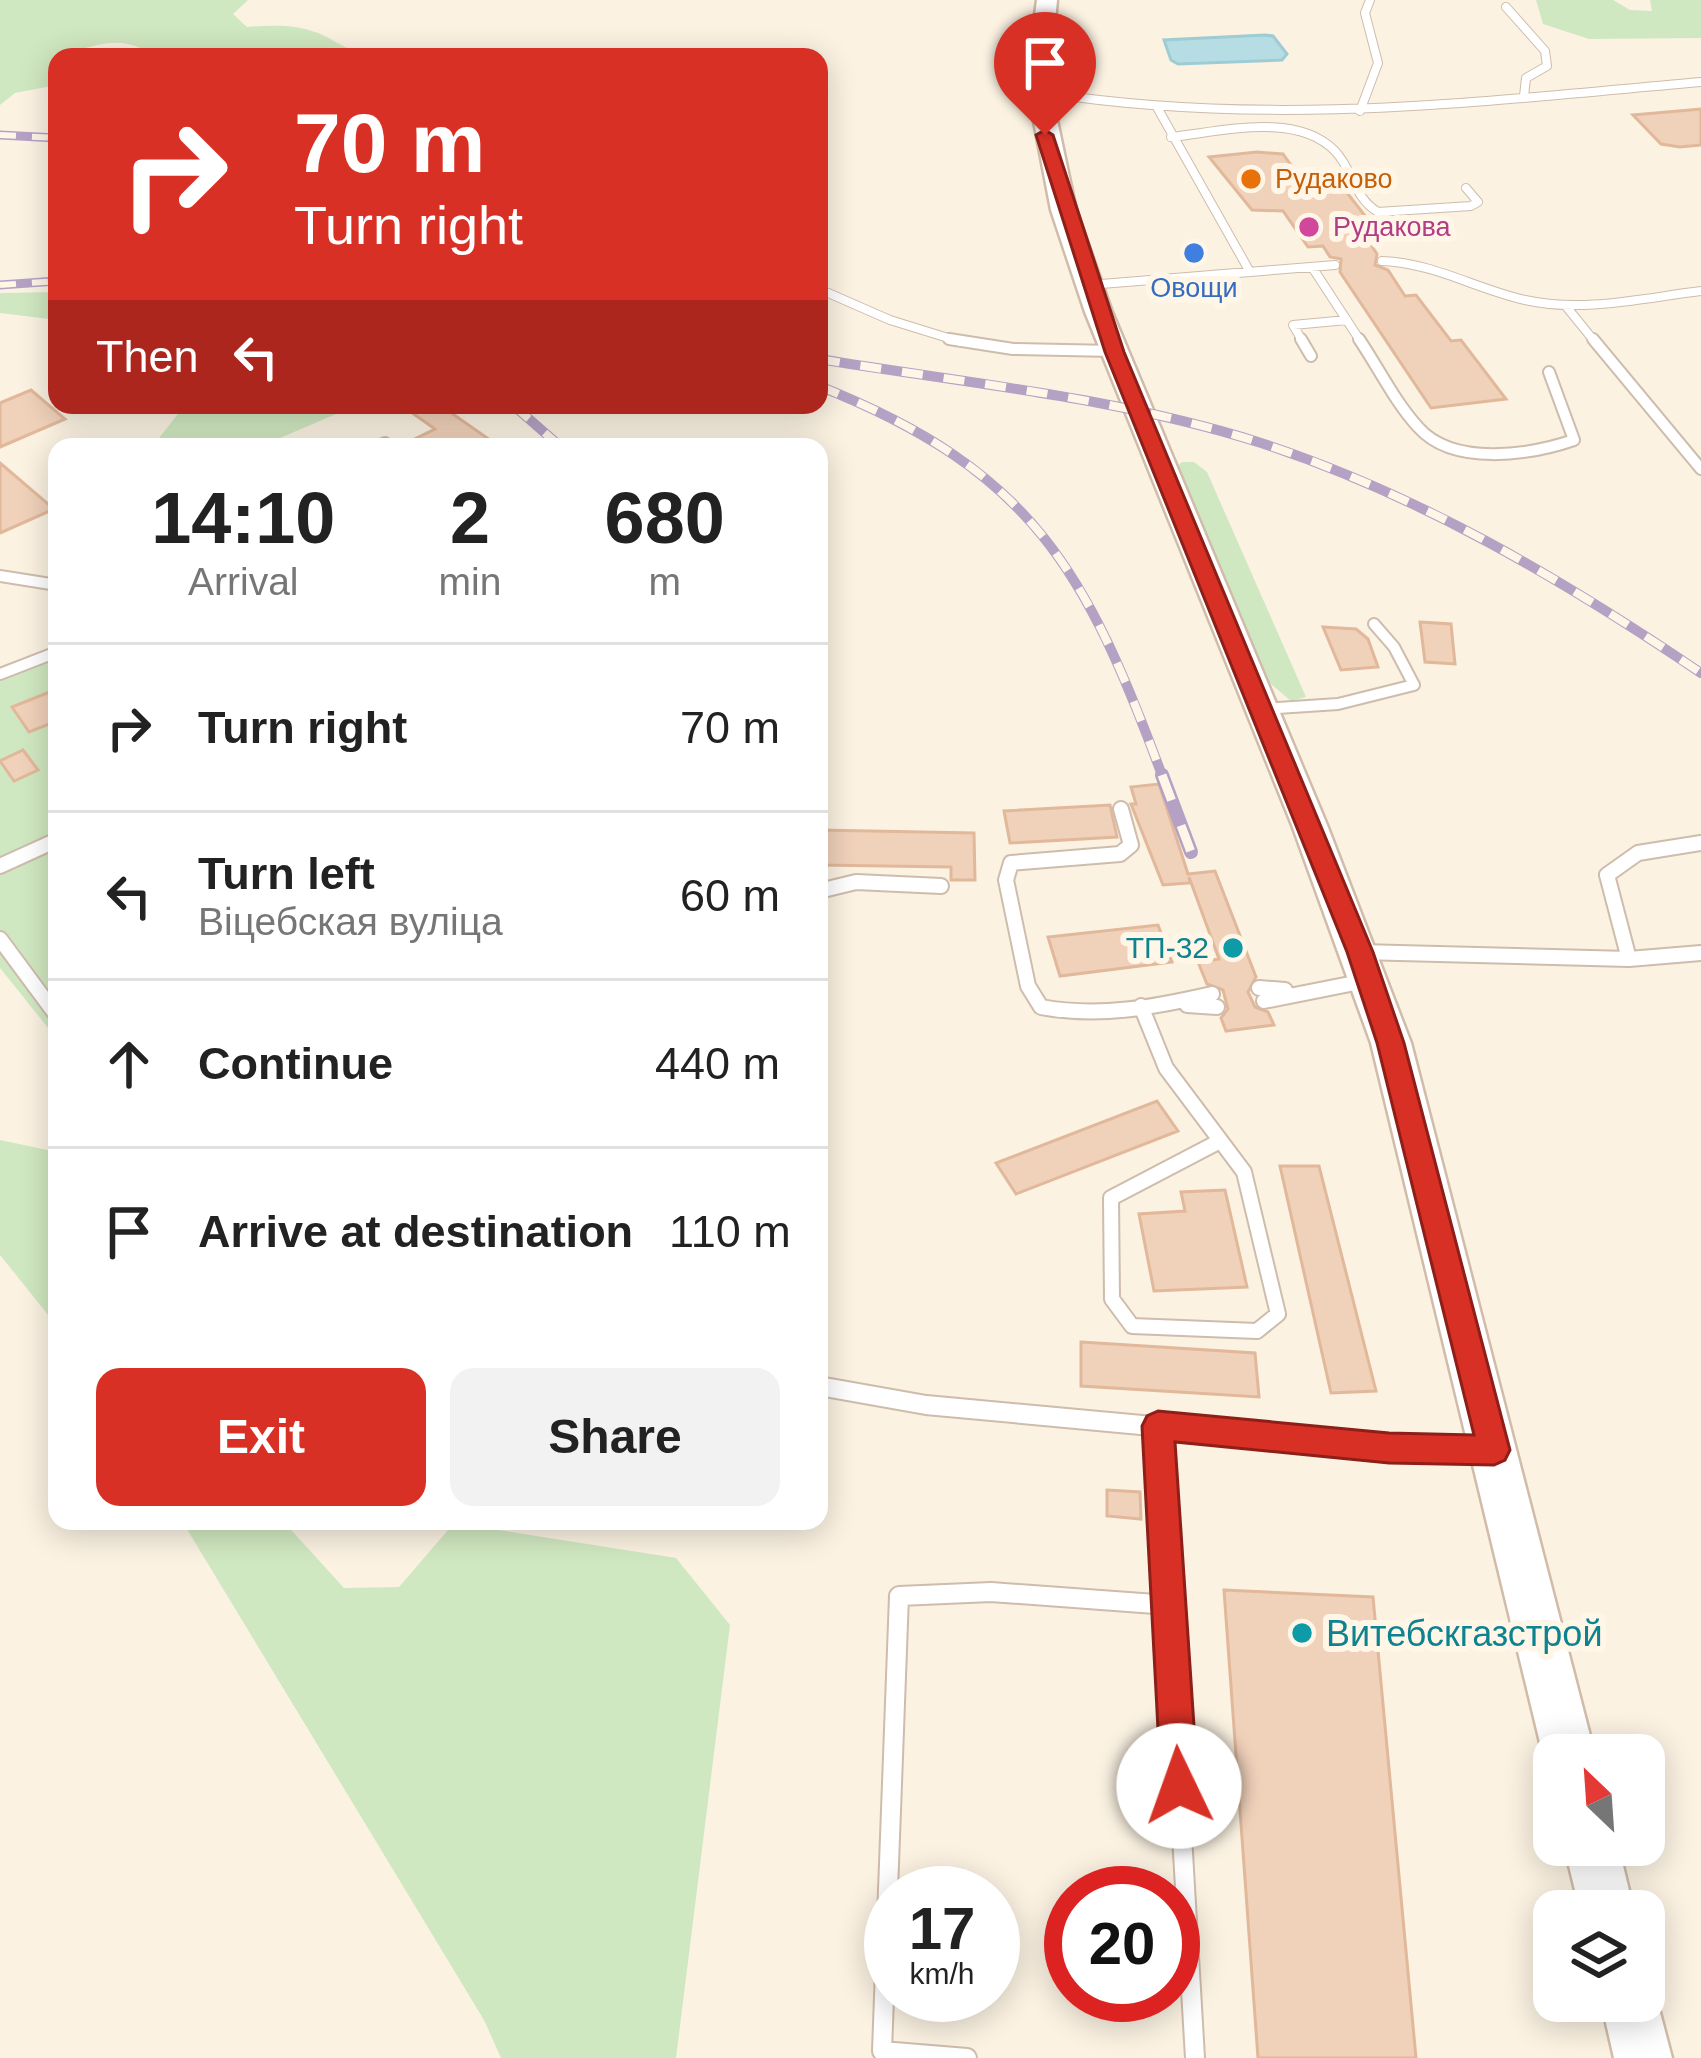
<!DOCTYPE html>
<html lang="en">
<head>
<meta charset="utf-8">
<style>
	:root { --surface:#fff; --page:#f2f2f2; --text:#222; --muted:#767676; --line:#e0e0e0; --accent:#d93025 }
	body { margin:0; font-family:Arial,sans-serif; background:var(--page); color:var(--text); height:100vh; display:flex; flex-direction:column; font-size:45px; white-space:nowrap }
	* { box-sizing:border-box; margin:0 }
	p { font-size:39px; color:var(--muted) }
	.icon { flex:none; width:66px; height:66px; fill:none; stroke:currentColor; stroke-width:2; stroke-linecap:round; stroke-linejoin:round }
	.map { position:relative; flex:1; overflow:hidden }
	.details { position:absolute; left:48px; top:438px; width:780px; height:1092px; display:flex; flex-direction:column; background:var(--surface); border-radius:24px; box-shadow:0 6px 30px #0003 }
	.details>* { flex:none }
	.top-card { position:absolute; left:48px; top:48px; width:780px; height:366px; border-radius:24px; box-shadow:0 6px 30px #0003; background:#d93025; color:#fff; overflow:hidden }
	.needle { width:78px; rotate:335deg }
	.buttons { position:absolute; left:1533px; top:1734px; display:grid; gap:24px }
	.buttons a { display:grid; place-items:center; width:132px; height:132px; border-radius:24px; background:var(--surface); box-shadow:0 6px 30px #0003; font-size:60px }
	.speed { position:absolute; left:864px; top:1866px; display:flex; gap:24px; font-size:60px; font-weight:700; text-align:center }
	.speed>* { display:grid; place-content:center; width:156px; height:156px; border-radius:50%; background:var(--surface); box-shadow:0 6px 30px #0003; line-height:1 }
	.speed small { font-size:30px; font-weight:400 }
	.speed .limit { border:18px solid #d22; background:#fff; color:#111 }
	.pin { position:absolute; display:grid; place-items:center; width:102px; height:102px; color:#fff; margin:-123px -51px; border-radius:50% 50% 50% 0; rotate:-45deg; box-shadow:0 0 12px #0007 }
	.pin .icon { rotate:45deg }
	.me { position:absolute; width:132px; margin:-66px; rotate:357deg; stroke-linejoin:round; filter:drop-shadow(0 0 9px #0008) }
	.turn { display:flex; align-items:center; gap:42px; height:252px; padding:0 48px; font-size:54px }
	.turn .icon { width:156px; height:156px; stroke-width:2.5 }
	.turn b { display:block; font-size:84px; line-height:102px }
	.then { display:flex; align-items:center; height:114px; padding:0 48px; background:#0003; gap:24px; font-size:45px }
	.eta { display:flex; justify-content:space-evenly; align-items:center; height:204px; text-align:center }
	.eta b { font-size:72px; font-weight:600; line-height:84px }
	.action { display:flex; gap:24px; margin-top:auto; padding:24px 48px }
	.action a { flex:1; height:138px; border-radius:24px; background:var(--accent); color:#fff; font-size:48px; font-weight:600; line-height:138px; text-align:center }
	.action a+a { background:var(--page); color:var(--text) }
	ul { padding:0; list-style:none }
	li { display:flex; align-items:center; gap:36px; height:168px; padding:0 48px; border-top:3px solid var(--line) }
	li div { flex:1 }
	li b { display:block; font-size:45px }
	li em { font-style:normal }
	.map>svg:first-child { display:block }
	.green { fill:#d0e8c1 }
	.water { fill:#b7dde4; stroke:#9eccd5; stroke-width:3 }
	.building { fill:#f0d1ba; stroke:#e2b89b; stroke-width:3 }
	.lines { fill:none; stroke-linecap:round; stroke-linejoin:round }
	.lane-far3-casing { stroke:#cebcac; stroke-width:10 }
	.lane-far2-casing { stroke:#cebcac; stroke-width:14 }
	.lane-far1-casing { stroke:#cebcac; stroke-width:18 }
	.lane-casing { stroke:#cebcac; stroke-width:22 }
	.secondary-casing { stroke:#d1bca9; stroke-width:5 }
	.lane-far3 { stroke:#fff; stroke-width:8 }
	.lane-far2 { stroke:#fff; stroke-width:10 }
	.lane-far1 { stroke:#fff; stroke-width:14 }
	.lane { stroke:#fff; stroke-width:18 }
	.secondary { fill:#fff; fill-rule:evenodd }
	.rail-far2-casing { stroke:#b5a1c4; stroke-width:9 }
	.rail-far1-casing { stroke:#b5a1c4; stroke-width:10 }
	.rail-casing { stroke:#b5a1c4; stroke-width:14 }
	.rail-far2 { stroke:#fff6e8; stroke-width:6; stroke-dasharray:16; stroke-linecap:butt }
	.rail-far1 { stroke:#fff6e8; stroke-width:8; stroke-dasharray:21; stroke-linecap:butt }
	.rail { stroke:#fff6e8; stroke-width:9; stroke-dasharray:27; stroke-linecap:butt }
	.route { fill:#d93025; stroke:#8d1f18; stroke-width:3 }
	.food-dot { fill:#e8710a; stroke:#fff6e8; stroke-width:4.5 }
	.hotel-dot { fill:#d1479c; stroke:#fff6e8; stroke-width:4.5 }
	.shop-dot { fill:#3f7fe0; stroke:#fff6e8; stroke-width:4.5 }
	.culture-dot { fill:#0f9aa8; stroke:#fff6e8; stroke-width:4.5 }
	.labels { text-anchor:middle; stroke-width:12; stroke-linejoin:round; paint-order:stroke }
	.far-food-label { font-size:27px; fill:#c56008; stroke:#fff6e8; text-anchor:start }
	.far-hotel-label { font-size:27px; fill:#b23c85; stroke:#fff6e8; text-anchor:start }
	.far-shop-label { font-size:27px; fill:#366cbe; stroke:#fff6e8 }
	.culture-label { font-size:30px; fill:#0d838f; stroke:#fff6e8; text-anchor:end }
	.near-culture-label { font-size:36px; fill:#0d838f; stroke:#fff6e8; text-anchor:start }
</style>
</head>
<body>
<div class="map">
<svg width="1701" height="2058" viewBox="0 0 1701 2058">
	<rect width="100%" height="100%" fill="#fbf2e2"/>
	<path class="green" d="M0,0H248L233,14L247,27C272,25 295,24 318,33C335,40 344,49 364,54L136,57L140,48C111,35 83,50 57,57V85L15,93L0,105Z
		M1536,0H1613L1630,10L1652,11L1650,0H1701V38L1589,39L1543,24Z
		M57,292V320L0,313V293Z
		M185,405H357L259,447H152Z
		M1182,462H1194L1207,472L1306,697L1291,701L1265,679L1174,469Z
		M41,653L57,674V1039L0,968V671Z
		M0,1140L57,1152V1326L0,1255Z
		M182,1521H283L344,1588L399,1587L454,1523L676,1558L730,1625L676,2058H501L484,2020Z"/>
	<path class="water" d="M1265,35L1273,36L1287,54L1282,60L1178,64L1171,60L1164,40Z"/>
	<path class="building" d="M1701,109V145L1680,147L1661,144L1633,115Z
		M1257,152L1283,154L1298,175L1320,173L1334,191L1345,190L1376,230L1362,231L1377,254L1375,265L1388,270L1405,296L1416,295L1451,341L1461,340L1506,399L1431,408L1340,272L1341,259L1330,257L1323,246L1308,247L1283,211L1252,210L1209,157Z
		M31,390L65,419L0,447V403Z
		M401,405H440L500,447H398L435,429Z
		M0,463L54,509L0,533Z
		M1420,622L1451,624L1455,664L1425,662Z
		M1323,627L1356,629L1368,639L1378,667L1341,670Z
		M57,689V721L29,732L12,707Z
		M23,750L38,770L14,781L0,761Z
		M1159,784L1188,874L1215,871L1256,977L1248,992L1255,1007L1268,1012L1274,1025L1226,1031L1221,1018L1228,1009L1223,990L1207,984L1198,962L1219,959L1189,877L1190,883L1163,885L1131,804H1136L1131,787Z
		M1110,805L1117,837L1010,843L1004,811Z
		M819,830L974,833L975,880H951V867L819,865Z
		M1158,925L1172,962L1060,976L1048,937Z
		M1157,1101L1178,1131L1016,1194L996,1163Z
		M1280,1166H1319L1376,1391L1331,1393Z
		M1225,1190L1247,1287L1154,1291L1139,1214L1185,1211L1181,1192Z
		M1081,1342L1255,1353L1259,1397L1081,1386Z
		M1107,1490L1140,1492L1141,1519L1107,1516Z
		M1224,1590L1373,1597L1416,2058H1258Z"/>
	<g class="lines">
		<g class="lane-far3-casing">
			<path id="lane-far3" d="M1506,7L1545,51L1547,66L1526,78L1524,96
				M1040,92C1268,128 1474,102 1701,82
				M1158,109L1250,272
				M1360,111L1378,63L1365,13L1370,0
				M1171,137C1220,132 1296,111 1335,151C1354,171 1353,197 1378,212L1471,206L1478,202L1466,188
				M1382,261C1434,263 1476,289 1525,300C1583,313 1643,298 1701,291
				M1312,267L1361,342
				M1089,285L1335,265
				M819,289L890,320L961,342
				M1565,305L1595,342
				M1303,342L1293,325L1347,320"/>
		</g>
		<g class="lane-far2-casing">
			<path id="lane-far2" d="M949,339L1013,349L1114,351
				M1301,339L1311,356
				M1359,339C1378,367 1395,402 1418,427C1453,467 1530,455 1574,440L1549,372
				M1593,339L1701,469
				M377,447L385,443
				M0,576L57,585
				M0,674L57,652
				M1262,709L1338,704L1414,685L1394,647L1374,624"/>
		</g>
		<g class="lane-far1-casing">
			<path id="lane-far1" d="M1121,809L1131,845L1120,854L1011,863L1006,880L1028,986L1041,1007C1099,1018 1155,1007 1212,994
				M0,866L57,840
				M819,891L856,882L941,886
				M0,939L57,1016
				M1360,952L1629,959L1701,953
				M1629,959L1607,875L1638,853L1701,843
				M1259,988L1285,990
				M1264,1001L1365,981
				M1187,1005L1217,1007
				M1141,1006L1166,1068L1244,1172L1278,1314L1257,1331L1132,1326L1112,1299L1111,1198L1220,1141"/>
		</g>
		<g class="lane-casing">
			<path id="lane" d="M819,1386L926,1405L1389,1448L1483,1450
				M1158,1426L1195,2058
				M967,2058L882,2051L899,1596L991,1592L1169,1605"/>
		</g>
		<g class="secondary-casing">
			<path id="secondary" d="M1037,0H1057L1052,53L1054,106L1076,210L1112,312L1327,825L1411,1043L1595,1755H1554V1775L1543,1755L1371,1043L1292,825L1085,312L1051,210L1031,106L1030,53Z
				M1564,1845H1618L1634,1911H1580Z
				M1644,1979L1657,2001L1672,2058H1614L1601,2001H1644Z"/>
		</g>
		<use href="#lane-far3" class="lane-far3"/>
		<use href="#lane-far2" class="lane-far2"/>
		<use href="#lane-far1" class="lane-far1"/>
		<use href="#lane" class="lane"/>
		<use href="#secondary" class="secondary"/>
		<g class="rail-far2-casing">
			<path id="rail-far2" d="M0,135L57,138
				M0,285L57,281"/>
		</g>
		<g class="rail-far1-casing">
			<path id="rail-far1" d="M819,359C965,383 1116,397 1258,442C1418,494 1562,579 1701,673
				M819,386C1033,471 1086,570 1163,778
				M513,405L561,447"/>
		</g>
		<g class="rail-casing">
			<path id="rail" d="M1162,775L1191,852"/>
		</g>
		<use href="#rail-far2" class="rail-far2"/>
		<use href="#rail-far1" class="rail-far1"/>
		<use href="#rail" class="rail"/>
	</g>
	<path class="route" d="M1045,130L1053,135L1124,352L1373,952L1404,1043L1510,1450L1505,1460L1494,1465L1389,1463L1175,1442L1198,1786L1192,1799L1179,1805L1166,1799L1161,1786L1142,1426L1147,1416L1158,1411L1389,1433L1474,1435L1377,1043L1347,952L1105,352L1036,135Z"/>
	<circle class="food-dot" cx="1251" cy="179" r="12"/>
	<circle class="hotel-dot" cx="1309" cy="227" r="12"/>
	<circle class="shop-dot" cx="1194" cy="253" r="12"/>
	<g class="culture-dot">
		<circle cx="1233" cy="948" r="12"/>
		<circle cx="1302" cy="1633" r="12"/>
	</g>
	<g class="labels">
		<g class="far-food-label">
			<text x="1275" y="188">Рудаково</text>
		</g>
		<g class="far-hotel-label">
			<text x="1333" y="236">Рудакова</text>
		</g>
		<g class="far-shop-label">
			<text x="1194" y="297">Овощи</text>
		</g>
		<g class="culture-label">
			<text x="1209" y="958">ТП-32</text>
		</g>
		<g class="near-culture-label">
			<text x="1326" y="1646">Витебскгазстрой</text>
		</g>
	</g>
</svg>
<div class="buttons">
<a><svg class="needle" viewBox="-14 -14 28 28"><path d="M0-13l5 13h-10z" fill="#e53935"/><path d="M0 13l5-13h-10z" fill="#767676"/></svg></a>
<a><svg class="icon" aria-label="layers" viewBox="0 0 24 24"><path d="M12 4l9 5-9 5-9-5zM3 14l9 5 9-5"/></svg></a>
</div>
<div class="speed"><div>17<small>km/h</small></div><div class="limit">20</div></div>
<div class="pin" style="left:1045px;top:135px;background:#d93025"><svg class="icon" aria-label="arrive" viewBox="0 0 24 24"><path d="M6 21V4h12l-3 4 3 4H6"/></svg></div>
<svg class="me" style="left:1179px;top:1786px" viewBox="-20 -20 40 40"><circle r="19" fill="#fff"/><path d="M0-13L10 11 0 6-10 11z" fill="#d93025"/></svg>
<div class="top-card">
<div class="turn"><svg class="icon" aria-label="right" viewBox="0 0 24 24"><path d="M7 20v-9h11M14 6l5 5-5 5"/></svg><div><b>70 m</b>Turn right</div></div>
<div class="then">Then<svg class="icon" aria-label="left" viewBox="0 0 24 24"><path d="M17 20v-9H6M10 6l-5 5 5 5"/></svg></div>
</div>
<section class="details">
<div class="eta">
<div><b>14:10</b><p>Arrival</p></div>
<div><b>2</b><p>min</p></div>
<div><b>680</b><p>m</p></div>
</div>
<ul>
<li><svg class="icon" aria-label="right" viewBox="0 0 24 24"><path d="M7 20v-9h11M14 6l5 5-5 5"/></svg><div><b>Turn right</b></div><em>70 m</em></li>
<li><svg class="icon" aria-label="left" viewBox="0 0 24 24"><path d="M17 20v-9H6M10 6l-5 5 5 5"/></svg><div><b>Turn left</b><p>Віцебская вуліца</p></div><em>60 m</em></li>
<li><svg class="icon" aria-label="ahead" viewBox="0 0 24 24"><path d="M12 20V5M6 11l6-6 6 6"/></svg><div><b>Continue</b></div><em>440 m</em></li>
<li><svg class="icon" aria-label="arrive" viewBox="0 0 24 24"><path d="M6 21V4h12l-3 4 3 4H6"/></svg><div><b>Arrive at destination</b></div><em>110 m</em></li>
</ul>
<div class="action"><a>Exit</a><a>Share</a></div>
</section>
</div>
</body>
</html>
